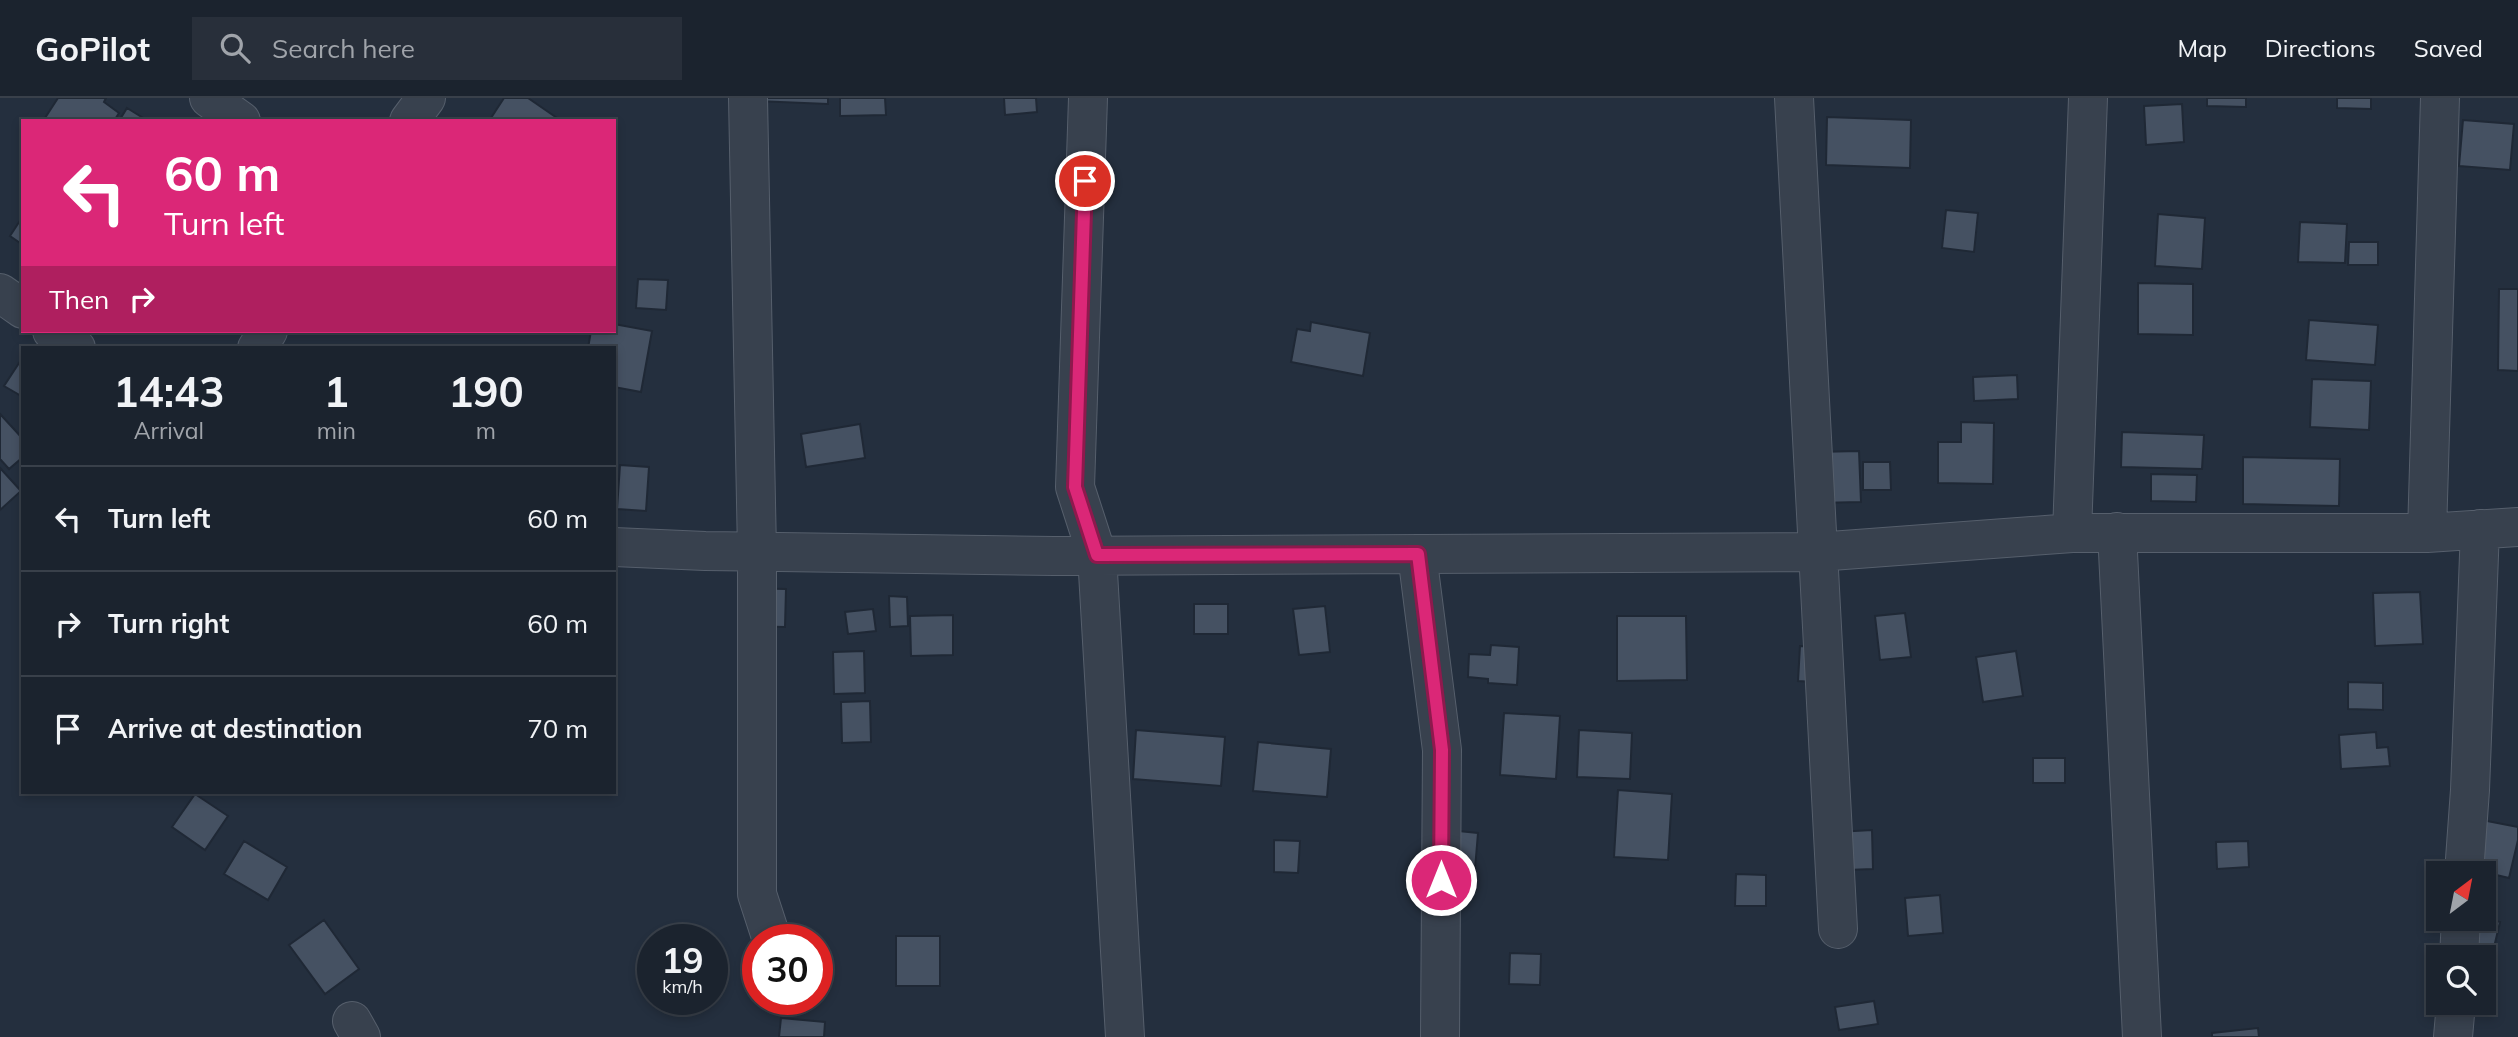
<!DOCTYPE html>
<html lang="en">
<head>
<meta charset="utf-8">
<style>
	:root { --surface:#1b232e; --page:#282f3a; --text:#f1f3f6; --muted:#a0a4aa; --line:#39404a }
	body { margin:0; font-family:Mulish,sans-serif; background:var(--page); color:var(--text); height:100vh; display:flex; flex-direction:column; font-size:26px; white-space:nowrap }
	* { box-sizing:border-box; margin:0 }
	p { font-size:23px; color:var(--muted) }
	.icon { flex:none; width:38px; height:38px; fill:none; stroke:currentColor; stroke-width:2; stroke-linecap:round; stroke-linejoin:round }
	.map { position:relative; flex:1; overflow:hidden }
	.sheet { position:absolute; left:21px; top:248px; width:595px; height:448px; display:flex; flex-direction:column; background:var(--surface); border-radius:0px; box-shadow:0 4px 10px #0003,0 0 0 2px var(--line) }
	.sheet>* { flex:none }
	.hud { position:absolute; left:21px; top:21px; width:595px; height:214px; border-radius:0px; box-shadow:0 4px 10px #0003,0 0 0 2px var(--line); background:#db2777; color:#fff; overflow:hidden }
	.needle { width:46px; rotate:32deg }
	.fabs { position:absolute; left:2426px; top:763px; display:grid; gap:14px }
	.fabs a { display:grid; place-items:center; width:70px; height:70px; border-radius:0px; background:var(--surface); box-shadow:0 4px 10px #0003,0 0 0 2px var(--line); font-size:35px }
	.speed { position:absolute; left:637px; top:826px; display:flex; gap:14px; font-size:35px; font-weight:700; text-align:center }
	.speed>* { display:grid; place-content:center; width:91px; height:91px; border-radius:50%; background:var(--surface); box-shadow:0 4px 10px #0003,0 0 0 2px var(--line); line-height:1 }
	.speed small { font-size:18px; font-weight:400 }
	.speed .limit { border:10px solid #d22; background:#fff; color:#111 }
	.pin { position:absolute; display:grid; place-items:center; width:60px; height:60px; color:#fff; margin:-30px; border:4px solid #fff; border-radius:50%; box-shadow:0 2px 7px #0007 }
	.me { position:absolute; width:77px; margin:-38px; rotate:0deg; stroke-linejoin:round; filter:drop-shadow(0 0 5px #0008) }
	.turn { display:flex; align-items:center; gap:24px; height:147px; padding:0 28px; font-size:32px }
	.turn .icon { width:91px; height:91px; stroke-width:2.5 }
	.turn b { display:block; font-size:49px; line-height:60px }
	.then { display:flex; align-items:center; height:66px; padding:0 28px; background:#0003; gap:14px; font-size:26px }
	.eta { display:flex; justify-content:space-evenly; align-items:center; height:119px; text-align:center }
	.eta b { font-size:42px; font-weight:700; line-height:49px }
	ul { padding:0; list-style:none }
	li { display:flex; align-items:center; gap:21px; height:105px; padding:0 28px; border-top:2px solid var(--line) }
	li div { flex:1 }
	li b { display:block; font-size:26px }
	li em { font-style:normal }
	header { display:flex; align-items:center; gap:42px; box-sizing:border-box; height:98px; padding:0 35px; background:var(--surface); border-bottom:2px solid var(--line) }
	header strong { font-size:33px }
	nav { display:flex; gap:38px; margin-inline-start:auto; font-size:24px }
	.search { width:490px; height:63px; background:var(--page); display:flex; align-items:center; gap:18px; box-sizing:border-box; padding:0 24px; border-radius:0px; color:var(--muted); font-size:26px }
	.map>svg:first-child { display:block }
	.building { fill:#455162; stroke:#1f2835; stroke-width:2 }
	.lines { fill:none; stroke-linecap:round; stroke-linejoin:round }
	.street-casing { stroke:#565f6c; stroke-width:40 }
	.street { stroke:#38414e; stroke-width:38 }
	.route-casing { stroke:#8e194d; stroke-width:18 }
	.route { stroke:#db2777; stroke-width:12 }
</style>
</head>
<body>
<header>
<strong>GoPilot</strong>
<div class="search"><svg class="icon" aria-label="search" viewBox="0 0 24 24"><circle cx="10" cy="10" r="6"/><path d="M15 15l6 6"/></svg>Search here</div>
<nav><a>Map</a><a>Directions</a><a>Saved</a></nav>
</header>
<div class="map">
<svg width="2518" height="939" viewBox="0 0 2518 939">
	<rect width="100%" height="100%" fill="#242f3e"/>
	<path class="building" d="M58,0H106L104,4L119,15L114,23H49L45,20Z
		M504,0H528L557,20L555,23H489Z
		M757,0H828V6L757,3Z
		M840,0H885L886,17L840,18Z
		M1004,0H1036L1037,14L1005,17Z
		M2207,0H2246V9L2207,8Z
		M2337,0H2371V11L2337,10Z
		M2182,6L2184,44L2146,47L2144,8Z
		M127,10L148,23H119Z
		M1827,19L1911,22L1910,70L1826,67Z
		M2463,22L2514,26L2510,72L2459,68Z
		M1946,112L1978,115L1974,154L1942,150Z
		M2158,116L2205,120L2202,171L2155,168Z
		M23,118V147L10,138Z
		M2300,124L2347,126L2345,165L2298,164Z
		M2349,144H2378V167H2348Z
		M638,181L668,182L666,212L636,210Z
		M2138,185L2193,186V237L2138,236Z
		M2499,191H2518V273L2498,272Z
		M2309,222L2378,227L2375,267L2306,262Z
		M1311,224L1370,235L1363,278L1291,264L1297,231L1310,233Z
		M614,226L652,233L641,294L614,289V250H588L591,233H614Z
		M23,259V299L4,288Z
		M2017,277L2018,301L1974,303L1973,279Z
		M2312,281L2371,283L2369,332L2310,329Z
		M0,316L23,341V359L9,371L0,361Z
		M1961,324L1994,325L1993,386L1938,385V344H1961Z
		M860,326L865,360L806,369L801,336Z
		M2122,334L2204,337L2202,371L2121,369Z
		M1859,353L1861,404L1817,405L1815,354Z
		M2243,359L2340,361L2339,408L2243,406Z
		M1863,364H1890L1891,392H1863Z
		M620,367L649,369L646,413L617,411Z
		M0,370L21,393L0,412Z
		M2151,376L2197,377L2196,404L2151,403Z
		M743,490L786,491L785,529L742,528Z
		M2420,494L2423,546L2375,548L2373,495Z
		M889,498L907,499L908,528L890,529Z
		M1194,506H1228V536H1194Z
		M1325,508L1330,554L1299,557L1293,511Z
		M873,511L876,533L848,536L845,514Z
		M1905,515L1911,559L1880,562L1875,518Z
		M953,517V557L911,558L910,518Z
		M1617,518H1686L1687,582L1617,583Z
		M1491,547L1519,549L1517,587L1488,585V581L1468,579L1469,556L1490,557Z
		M1800,548L1831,549L1830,585L1798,583Z
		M864,553L865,595L834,596L833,554Z
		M2016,553L2023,598L1983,604L1976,559Z
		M2348,584L2383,585V612L2348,611Z
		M870,603L871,644L842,645L841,604Z
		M1504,615L1560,618L1556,681L1500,677Z
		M1136,632L1225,639L1221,688L1133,681Z
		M1579,632L1632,635L1630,681L1577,679Z
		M2376,634L2377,650L2388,649L2390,668L2341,671L2339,637Z
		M1258,644L1331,651L1327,699L1253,693Z
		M2033,660H2065V685H2033Z
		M1618,692L1672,696L1668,762L1614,759Z
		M195,696L228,718L205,752L172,729Z
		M2482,722L2518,729V742L2509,780L2471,771Z
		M1439,731L1478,735L1475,771L1436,767Z
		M1872,732L1873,771L1821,773L1819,735Z
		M1274,742L1300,743L1298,775L1274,774Z
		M244,743L287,769L268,802L224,776Z
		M2248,743L2249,769L2217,771L2216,744Z
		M1736,776L1766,777V808H1735Z
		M1940,797L1943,835L1908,838L1905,800Z
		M2483,820L2500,824L2491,862L2462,855L2470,821Z
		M324,822L359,871L325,896L289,847Z
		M896,838H940V888H896Z
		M1510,855L1541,856L1540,887L1509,886Z
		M1874,903L1878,926L1839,932L1835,909Z
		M781,920L825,924L824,939H779Z
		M2258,930L2259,939H2212V935Z"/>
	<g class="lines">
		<g class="street-casing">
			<path id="street" d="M209,0L241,23
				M748,0L757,454V796L772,842
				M1088,0L1075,389L1097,457L1125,939
				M1794,0L1838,831
				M409,23L426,0
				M0,195L23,211
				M52,233L76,250
				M257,250L268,233
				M2117,434L2142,939
				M2072,435L2088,0
				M2427,435L2440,0
				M614,449L705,453L1054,458L1817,454L2072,435H2427L2518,429
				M1417,456L1442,652L1440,939
				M2464,775L2470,692L2480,431
				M2459,859L2461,821
				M352,923L361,939
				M2453,939L2456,905"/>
		</g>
		<use href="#street" class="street"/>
	</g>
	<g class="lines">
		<g class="route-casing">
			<path id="route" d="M1085,83L1075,389L1097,457L1418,456L1442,652L1441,782"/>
		</g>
		<use href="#route" class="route"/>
	</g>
</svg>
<div class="fabs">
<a><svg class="needle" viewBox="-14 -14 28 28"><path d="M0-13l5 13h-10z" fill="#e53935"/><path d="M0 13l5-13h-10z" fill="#a0a4aa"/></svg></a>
<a><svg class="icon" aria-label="search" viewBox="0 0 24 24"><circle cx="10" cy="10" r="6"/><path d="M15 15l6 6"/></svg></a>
</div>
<div class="speed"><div>19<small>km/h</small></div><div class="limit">30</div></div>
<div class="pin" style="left:1085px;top:83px;background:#d93025"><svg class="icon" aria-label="arrive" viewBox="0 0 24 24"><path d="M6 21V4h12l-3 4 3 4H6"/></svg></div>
<svg class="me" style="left:1441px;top:782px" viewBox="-20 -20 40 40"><circle r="17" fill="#db2777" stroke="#fff" stroke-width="3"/><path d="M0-11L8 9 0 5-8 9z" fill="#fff"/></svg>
<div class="hud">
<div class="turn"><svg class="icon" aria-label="left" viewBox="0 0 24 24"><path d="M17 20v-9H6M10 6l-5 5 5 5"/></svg><div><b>60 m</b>Turn left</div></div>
<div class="then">Then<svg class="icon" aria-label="right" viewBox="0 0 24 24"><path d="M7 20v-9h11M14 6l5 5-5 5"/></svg></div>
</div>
<section class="sheet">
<div class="eta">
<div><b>14:43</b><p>Arrival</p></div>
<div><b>1</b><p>min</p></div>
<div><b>190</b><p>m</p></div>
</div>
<ul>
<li><svg class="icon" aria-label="left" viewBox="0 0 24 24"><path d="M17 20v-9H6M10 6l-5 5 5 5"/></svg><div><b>Turn left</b></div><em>60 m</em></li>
<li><svg class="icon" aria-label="right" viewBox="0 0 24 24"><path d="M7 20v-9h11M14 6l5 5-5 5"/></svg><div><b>Turn right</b></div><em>60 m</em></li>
<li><svg class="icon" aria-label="arrive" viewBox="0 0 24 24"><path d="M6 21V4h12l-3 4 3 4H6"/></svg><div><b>Arrive at destination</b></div><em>70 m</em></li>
</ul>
</section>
</div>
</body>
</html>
